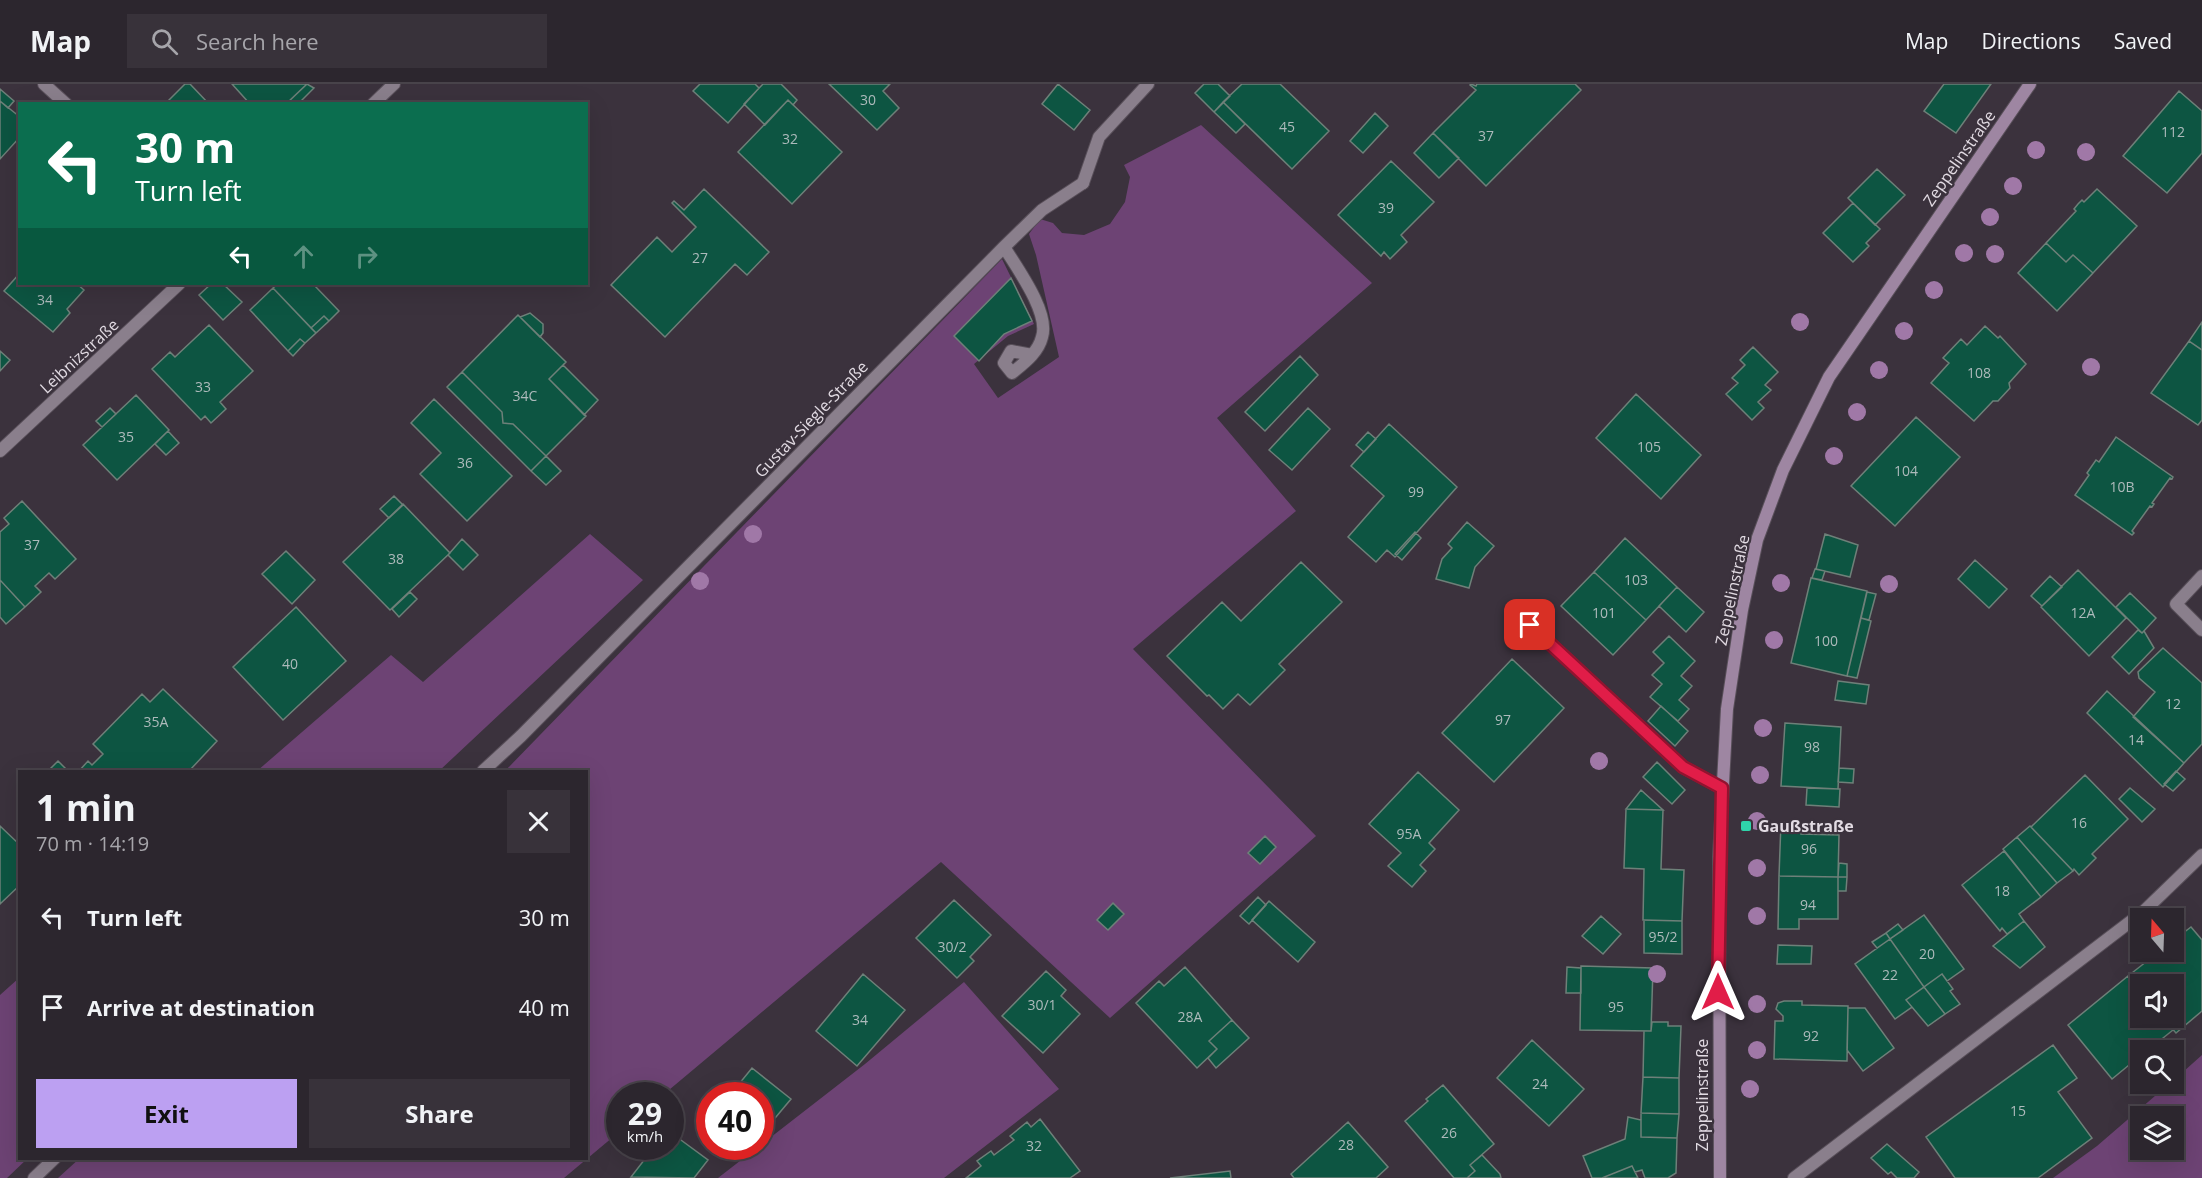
<!DOCTYPE html>
<html lang="en">
<head>
<meta charset="utf-8">
<style>
	:root { --surface:#2c262e; --page:#38323a; --text:#f1f3f6; --muted:#a6a5aa; --line:#48434a; --accent:#bca0f2 }
	body { margin:0; font-family:"Open Sans",sans-serif; background:var(--page); color:var(--text); height:100vh; display:flex; flex-direction:column; font-size:22px; white-space:nowrap }
	* { box-sizing:border-box; margin:0 }
	p { font-size:20px; color:var(--muted) }
	.icon { flex:none; width:33px; height:33px; fill:none; stroke:currentColor; stroke-width:2; stroke-linecap:round; stroke-linejoin:round }
	.map { position:relative; flex:1; overflow:hidden }
	.sheet { position:absolute; left:18px; top:686px; width:570px; height:390px; display:flex; flex-direction:column; background:var(--surface); border-radius:0px; box-shadow:0 6px 24px #0002,0 0 0 2px var(--line) }
	.sheet>* { flex:none }
	.guide { position:absolute; left:18px; top:18px; width:570px; height:183px; border-radius:0px; box-shadow:0 6px 24px #0002,0 0 0 2px var(--line); background:#0b6e4f; color:#fff; overflow:hidden }
	.needle { width:39px; rotate:341deg }
	.buttons { position:absolute; left:2130px; top:824px; display:grid; gap:12px }
	.buttons a { display:grid; place-items:center; width:54px; height:54px; border-radius:0px; background:var(--surface); box-shadow:0 6px 24px #0002,0 0 0 2px var(--line); font-size:30px }
	.speed { position:absolute; left:606px; top:998px; display:flex; gap:12px; font-size:30px; font-weight:700; text-align:center }
	.speed>* { display:grid; place-content:center; width:78px; height:78px; border-radius:50%; background:var(--surface); box-shadow:0 6px 24px #0002,0 0 0 2px var(--line); line-height:1 }
	.speed small { font-size:15px; font-weight:400 }
	.speed .limit { border:9px solid #d22; background:#fff; color:#111 }
	.pin { position:absolute; display:grid; place-items:center; width:51px; height:51px; color:#fff; margin:-26px; border-radius:12px; box-shadow:0 3px 9px #0006 }
	.me { position:absolute; width:66px; margin:-33px; rotate:0deg; stroke-linejoin:round; filter:drop-shadow(0 0 4px #0008) }
	.turn { display:flex; align-items:center; gap:21px; height:126px; padding:0 18px; font-size:27px }
	.turn .icon { width:78px; height:78px; stroke-width:2.5 }
	.turn b { display:block; font-size:42px; line-height:51px }
	.lanes { display:flex; align-items:center; height:57px; padding:0 18px; background:#0003; justify-content:center; gap:30px; direction:ltr }
	.lanes .off { opacity:.35 }
	.round { display:grid; place-items:center; flex:none; width:63px; height:63px; border-radius:0px; background:var(--page) }
	.summary { display:flex; align-items:center; justify-content:space-between; height:102px; padding:0 18px }
	h1 { font-size:36px; font-weight:700; line-height:45px }
	.button { display:flex; gap:12px; margin-top:auto; padding:12px 18px }
	.button a { flex:1; height:69px; border-radius:0px; background:var(--accent); color:#111; font-size:24px; font-weight:700; line-height:69px; text-align:center }
	.button a+a { background:var(--page); color:var(--text) }
	ul { padding:0; list-style:none }
	li { display:flex; align-items:center; gap:18px; height:90px; padding:0 18px }
	li div { flex:1 }
	li b { display:block; font-size:22px }
	li em { font-style:normal }
	header { display:flex; align-items:center; gap:36px; box-sizing:border-box; height:84px; padding:0 30px; background:var(--surface); border-bottom:2px solid var(--line) }
	header strong { font-size:28px }
	nav { display:flex; gap:33px; margin-inline-start:auto; font-size:21px }
	.search { width:420px; height:54px; background:var(--page); display:flex; align-items:center; gap:15px; box-sizing:border-box; padding:0 21px; border-radius:0px; color:var(--muted); font-size:22px }
	.map>svg:first-child { display:block }
	.green { fill:#6d4374; fill-rule:evenodd }
	.building { fill:#0d5542; stroke:#6e8079; stroke-width:1.5 }
	.lines { fill:none; stroke-linecap:round; stroke-linejoin:round }
	.lane-casing { stroke:#584f59; stroke-width:14 }
	.street-casing { stroke:#584f59; stroke-width:14 }
	.secondary-casing { stroke:#584f59; stroke-width:14 }
	.lane { stroke:#8a7f8c; stroke-width:12 }
	.street { stroke:#8a7f8c; stroke-width:12 }
	.secondary { stroke:#9e86a2; stroke-width:12 }
	.tree { fill:#a078a7 }
	.route-casing { stroke:#92132f; stroke-width:15 }
	.route { stroke:#e11d48; stroke-width:10 }
	.poi-dot { fill:#2fd4aa; stroke:#3b323d; stroke-width:2 }
	.labels { text-anchor:middle; stroke-width:4.5; stroke-linejoin:round; paint-order:stroke }
	.number-label { font-size:14px; fill:#adbabb }
	.street-label { font-size:16px; fill:#e2dbe3; stroke:#3b323d }
	.poi-label { font-size:16px; font-weight:bold; fill:#e2dbe3; stroke:#3b323d; text-anchor:start }
</style>
</head>
<body>
<header>
<strong>Map</strong>
<div class="search"><svg class="icon" aria-label="search" viewBox="0 0 24 24"><circle cx="10" cy="10" r="6"/><path d="M15 15l6 6"/></svg>Search here</div>
<nav><a>Map</a><a>Directions</a><a>Saved</a></nav>
</header>
<div class="map">
<svg width="2202" height="1094" viewBox="0 0 2202 1094">
	<rect width="100%" height="100%" fill="#3b323d"/>
	<path class="green" d="M1201,41L1372,199L1217,334L1296,427L1133,565L1316,752L1110,934L941,778L663,1011H620L619,1048L564,1094H58L80,1074H586V687H505L1002,175L1034,240L1008,252L974,280L998,314L1059,273L1036,171L1029,150L1040,135L1053,139L1062,149L1084,151L1110,140L1125,118L1130,93L1124,81Z
		M590,450L643,496L439,687H257L391,571L423,598Z
		M19,894L20,1074H28L7,1094H0V911Z
		M964,898L1059,1005L944,1094H718L865,980Z
		M2202,971V1094H2053L2097,1062L2170,999H2174V996ZM2140,1032H2174V1065H2140Z"/>
	<path class="building" d="M185,0H190L209,20H165Z
		M232,0H307L286,20H250Z
		M307,0L314,4L298,20H291L289,17Z
		M700,0H755L759,4L728,39L693,7Z
		M763,0H781L797,16L793,21L788,16L765,41L744,20Z
		M829,0H890L883,7L899,24L877,46Z
		M1058,0L1090,26L1074,46L1042,20Z
		M1204,0H1218L1230,12L1214,28L1195,9Z
		M1242,0H1280L1329,47L1292,85L1223,18Z
		M1471,0L1476,2L1477,0H1575L1581,6L1486,102L1433,49L1476,6L1470,1Z
		M1944,0H1991L1956,49L1924,27Z
		M0,5L14,17L8,24L0,17Z
		M2179,7L2202,27V69L2167,109L2123,72Z
		M788,16L842,68L792,120L738,68Z
		M0,17L20,33V53L0,75Z
		M1223,18L1245,40L1236,49L1214,28Z
		M1375,29L1388,42L1363,69L1350,57Z
		M1433,49L1459,74L1439,94L1414,69Z
		M1391,77L1434,118L1401,151L1407,158L1390,175L1384,168L1381,172L1338,131Z
		M1877,85L1905,111L1875,141L1848,114Z
		M704,105L769,168L747,191L735,180L665,253L611,201L657,153L672,168L696,143L672,119L674,117L684,126Z
		M2097,105L2137,142L2093,189L2073,171L2066,178L2046,159L2076,127L2074,125L2078,120L2082,116L2084,118Z
		M1853,119L1880,145L1866,159L1869,162L1853,178L1823,149Z
		M2046,159L2066,178L2073,171L2093,189L2057,227L2018,189Z
		M20,189V200H77L84,206L67,225L70,229L53,248L4,207Z
		M1011,194L1032,237L1004,250L979,277L954,252Z
		M211,200H223L242,218L223,236L199,211Z
		M278,200H313L339,227L329,237L324,232L311,244L273,204Z
		M273,204L316,249L305,259L300,255L288,267L250,226Z
		M530,229L543,240V249L540,253L520,233Z
		M518,231L566,278L549,295L586,332L546,372L513,340L503,339L502,328L462,288Z
		M324,232L329,237L316,249L311,244Z
		M2202,238V266L2189,257Z
		M209,241L253,287L220,318L226,325L211,339L205,332L201,336L152,285L170,268L175,273Z
		M1985,242L1998,254L2000,252L2026,280L2009,299L2010,304L1998,317H1993L1974,337L1931,299L1949,279L1943,274L1961,255L1967,261Z
		M300,255L305,259L293,272L288,267Z
		M2189,257L2202,266V336L2198,341L2151,309Z
		M1753,263L1778,288L1765,301L1771,306L1758,318L1764,324L1752,336L1726,310L1738,299L1732,294L1745,281L1740,276Z
		M0,267L10,276L0,287Z
		M1300,272L1318,291L1265,347L1245,328Z
		M563,281L598,316L584,331L549,295Z
		M462,288L502,328L503,339L513,340L546,372L531,387L447,303Z
		M1636,310L1701,371L1661,415L1596,354Z
		M136,311L169,346L117,396L83,361Z
		M434,315L512,392L467,437L420,390L441,369L411,339Z
		M110,324L116,330L102,343L96,337Z
		M1308,324L1330,345L1292,386L1269,366Z
		M1916,333L1960,373L1895,442L1851,402Z
		M1389,340L1457,403L1395,473L1387,466L1376,478L1348,453L1384,412L1351,382Z
		M168,347L179,359L166,371L155,360Z
		M1368,348L1376,355L1364,368L1356,361Z
		M2116,353L2173,393L2172,395L2170,394L2152,419L2154,420L2152,423L2150,422L2132,447L2134,449L2132,451L2075,411L2089,391L2087,389L2096,376L2099,378Z
		M546,372L561,387L546,401L531,387Z
		M394,412L403,421L389,434L380,425Z
		M22,417L76,475L55,495L49,489L35,502L41,508L25,523L0,496V448L9,440L4,434Z
		M403,420L450,469L390,526L343,478Z
		M1467,438L1494,462L1475,483L1469,504L1436,495L1442,475L1452,464L1448,460Z
		M1415,448L1421,454L1402,476L1395,470Z
		M1825,450L1858,461L1850,493L1816,485Z
		M1625,454L1677,503L1646,536L1594,488Z
		M462,455L478,471L463,486L448,471Z
		M286,467L315,496L292,520L262,490Z
		M1975,476L2007,505L1989,524L1958,495Z
		M1301,478L1342,518L1279,580L1285,586L1250,621L1238,610L1223,625L1209,611L1207,612L1167,572L1222,518L1241,537Z
		M1815,485L1825,487L1822,496L1812,494Z
		M2078,486L2126,534L2089,572L2041,523Z
		M1594,488L1646,536L1613,571L1561,522Z
		M2050,492L2062,503L2042,522L2031,512Z
		M1811,494L1867,507L1847,592L1791,579Z
		M0,496L25,523L6,540L0,533Z
		M1677,503L1704,528L1686,548L1659,522Z
		M410,508L417,515L399,533L392,525Z
		M1867,508L1876,510L1869,536L1861,534Z
		M2130,509L2156,534L2142,549L2116,523Z
		M296,523L346,577L283,636L233,583Z
		M1861,534L1871,537L1857,594L1847,592Z
		M2138,546L2142,549L2144,547L2154,564L2129,590L2112,573Z
		M1669,552L1695,577L1681,592L1692,602L1679,616L1689,625L1678,637L1650,613L1662,600L1652,591L1664,579L1653,568Z
		M2163,564L2202,599V660L2184,679L2133,633L2155,608L2139,594L2138,588Z
		M1512,575L1564,624L1494,698L1442,649Z
		M1838,597L1869,601L1866,620L1835,616Z
		M163,605L217,657L190,686L191,687H79L88,677L92,681L103,670L93,660L142,610L150,618Z
		M2107,607L2184,679L2163,703L2087,629Z
		M1661,622L1688,647L1675,662L1648,637Z
		M1785,639L1841,643L1838,705L1781,702Z
		M58,677L68,687H48Z
		M1657,678L1685,706L1672,720L1643,693Z
		M1839,684L1854,685L1853,699L1838,698Z
		M2176,687L2185,695L2173,707L2164,700Z
		M1418,688L1459,726L1429,759L1435,765L1420,781L1426,787L1412,803L1388,782L1401,769L1369,740Z
		M2085,691L2128,735L2092,770L2096,774L2079,791L2074,785L2073,787L2031,743Z
		M1807,704L1840,705L1839,723L1806,721Z
		M2130,704L2155,725L2142,738L2119,715Z
		M1641,706L1663,726L1626,725Z
		M1626,725L1663,726L1661,785L1684,786L1682,837L1643,836L1644,785L1624,784Z
		M1781,738L1802,739L1801,750L1839,751L1838,793L1779,792Z
		M0,742L20,761V801L0,820Z
		M2030,742L2073,787L2057,799L2017,753Z
		M1265,752L1276,763L1260,780L1248,769Z
		M2017,753L2057,799L2041,813L2003,765Z
		M2004,767L2041,813L2019,830L2024,837L2007,850L2002,844L2000,847L1962,801Z
		M1839,779L1847,780V793H1838Z
		M1779,792L1838,793V835H1799V845H1778Z
		M1838,793H1847L1846,807H1838Z
		M1258,813L1266,821L1249,840L1240,832Z
		M954,816L991,851L970,873L974,877L957,894L916,854Z
		M1269,817L1315,858L1298,878L1252,836Z
		M1113,819L1124,830L1108,846L1097,836Z
		M1924,831L1964,885L1947,897L1942,890L1924,903L1890,855Z
		M1601,832L1621,850L1603,870L1582,852Z
		M1644,836L1682,837V870L1644,869Z
		M2024,837L2045,863L2020,884L1993,862Z
		M1898,840L1903,846L1890,855L1886,849Z
		M2191,843L2202,856V927L2176,949L2162,933H2174V900H2140V906L2128,892L2160,867H2174V856Z
		M1886,849L1890,855L1877,864L1872,858Z
		M1890,855L1924,903L1906,916L1912,923L1895,935L1855,880Z
		M1778,861L1812,862L1811,880H1777Z
		M1581,882L1653,884L1651,947L1580,946Z
		M1185,883L1232,936L1209,957L1217,965L1197,984L1136,919L1159,897L1164,902Z
		M1567,883L1581,884V909H1566Z
		M1046,887L1066,906L1061,912L1080,930L1043,969L1002,932Z
		M863,890L905,926L857,982L816,947Z
		M1942,890L1953,905L1950,907L1960,920L1945,930L1924,903Z
		M2128,892L2140,906V933H2162L2173,946L2148,966H2140V972L2112,995L2068,941Z
		M1924,903L1945,930L1928,942L1906,916Z
		M1784,917H1802V921L1848,922L1847,977L1774,975L1775,937H1783V932L1776,925L1778,919Z
		M1848,924H1865L1894,964L1863,987L1847,966Z
		M1232,936L1249,954L1216,984L1208,974L1217,965L1209,957Z
		M1652,938H1668V942H1681L1679,994L1643,993L1644,947H1651Z
		M1532,956L1584,1005L1549,1042L1497,994Z
		M2053,961L2077,994L2058,1008L2092,1054L2038,1094H1955L1926,1053Z
		M752,984L791,1015L760,1052V1011H730Z
		M1643,993L1679,994V1030L1641,1029Z
		M1443,1001L1494,1060L1470,1081L1475,1087L1467,1094H1454L1405,1037L1428,1017L1426,1015Z
		M1641,1029L1679,1030L1677,1054L1641,1053Z
		M1628,1033L1641,1036V1053L1677,1054L1676,1089L1668,1094H1645L1642,1086L1635,1088L1632,1082L1602,1094H1592L1583,1072L1625,1055Z
		M1040,1035L1080,1087L1070,1094H966L981,1082L977,1077L991,1067L994,1071L1014,1056L1010,1052L1027,1038L1031,1043Z
		M1348,1038L1388,1083L1376,1094H1294L1291,1090Z
		M670,1048L708,1076L694,1094L631,1093L655,1062H670Z
		M1887,1060L1919,1088L1914,1094H1897L1891,1088L1888,1090L1871,1074Z
		M1482,1071L1500,1090L1501,1094H1467L1475,1087L1470,1081Z
		M1632,1082L1638,1094H1602Z
		M1230,1087L1231,1094H1170Z"/>
	<g class="lines">
		<g class="lane-casing">
			<path id="lane" d="M1004,163C1017,184 1050,229 1042,253C1038,269 1024,279 1012,289L1004,279L1011,267L1032,271
				M2202,492L2176,520L2202,546
				M1513,525L1683,683L1722,704
				M483,687L521,652L1004,163L1042,126L1083,99
				M34,1094L55,1074"/>
		</g>
		<g class="street-casing">
			<path id="street" d="M44,0L66,20
				M373,20L394,0
				M1083,99L1099,53L1148,0
				M0,367L179,200
				M1794,1094L2143,828L2202,771"/>
		</g>
		<g class="secondary-casing">
			<path id="secondary" d="M1720,1094L1719,773L1727,625L1742,526L1757,456L1783,386L1829,293L2030,0"/>
		</g>
		<use href="#lane" class="lane"/>
		<use href="#street" class="street"/>
		<use href="#secondary" class="secondary"/>
	</g>
	<g class="tree">
		<circle cx="2036" cy="66" r="9"/>
		<circle cx="2086" cy="68" r="9"/>
		<circle cx="2013" cy="102" r="9"/>
		<circle cx="1990" cy="133" r="9"/>
		<circle cx="1964" cy="169" r="9"/>
		<circle cx="1995" cy="170" r="9"/>
		<circle cx="1934" cy="206" r="9"/>
		<circle cx="1800" cy="238" r="9"/>
		<circle cx="1904" cy="247" r="9"/>
		<circle cx="2091" cy="283" r="9"/>
		<circle cx="1879" cy="286" r="9"/>
		<circle cx="1857" cy="328" r="9"/>
		<circle cx="1834" cy="372" r="9"/>
		<circle cx="753" cy="450" r="9"/>
		<circle cx="700" cy="497" r="9"/>
		<circle cx="1781" cy="499" r="9"/>
		<circle cx="1889" cy="500" r="9"/>
		<circle cx="1774" cy="556" r="9"/>
		<circle cx="1763" cy="644" r="9"/>
		<circle cx="1599" cy="677" r="9"/>
		<circle cx="1760" cy="691" r="9"/>
		<circle cx="1757" cy="737" r="9"/>
		<circle cx="1757" cy="784" r="9"/>
		<circle cx="1757" cy="832" r="9"/>
		<circle cx="1657" cy="890" r="9"/>
		<circle cx="1757" cy="920" r="9"/>
		<circle cx="1757" cy="966" r="9"/>
		<circle cx="1750" cy="1005" r="9"/>
	</g>
	<g class="lines">
		<g class="route-casing">
			<path id="route" d="M1530,541L1683,683L1722,704L1718,908"/>
		</g>
		<use href="#route" class="route"/>
	</g>
	<rect class="poi-dot" x="1740" y="736" width="12" height="12" rx="3"/>
	<g class="labels">
		<g class="number-label">
			<text x="868" y="21">30</text>
			<text x="1287" y="48">45</text>
			<text x="2173" y="53">112</text>
			<text x="1486" y="57">37</text>
			<text x="790" y="60">32</text>
			<text x="1386" y="129">39</text>
			<text x="700" y="179">27</text>
			<text x="45" y="221">34</text>
			<text x="1979" y="294">108</text>
			<text x="203" y="308">33</text>
			<text x="525" y="317">34C</text>
			<text x="126" y="358">35</text>
			<text x="1649" y="368">105</text>
			<text x="465" y="384">36</text>
			<text x="1906" y="392">104</text>
			<text x="2122" y="408">10B</text>
			<text x="1416" y="413">99</text>
			<text x="32" y="466">37</text>
			<text x="396" y="480">38</text>
			<text x="1636" y="501">103</text>
			<text x="1604" y="534">101</text>
			<text x="2083" y="534">12A</text>
			<text x="1826" y="562">100</text>
			<text x="290" y="585">40</text>
			<text x="2173" y="625">12</text>
			<text x="1503" y="641">97</text>
			<text x="156" y="643">35A</text>
			<text x="2136" y="661">14</text>
			<text x="1812" y="668">98</text>
			<text x="2079" y="744">16</text>
			<text x="1409" y="755">95A</text>
			<text x="1809" y="770">96</text>
			<text x="2002" y="812">18</text>
			<text x="1808" y="826">94</text>
			<text x="1663" y="858">95/2</text>
			<text x="952" y="868">30/2</text>
			<text x="1927" y="875">20</text>
			<text x="1890" y="896">22</text>
			<text x="1042" y="926">30/1</text>
			<text x="1616" y="928">95</text>
			<text x="1190" y="938">28A</text>
			<text x="860" y="941">34</text>
			<text x="1811" y="957">92</text>
			<text x="1540" y="1005">24</text>
			<text x="2018" y="1032">15</text>
			<text x="1449" y="1054">26</text>
			<text x="1346" y="1066">28</text>
			<text x="1034" y="1067">32</text>
		</g>
		<g class="street-label">
			<text transform="translate(1959 74) rotate(-55)" y="6">Zeppelinstraße</text>
			<text transform="translate(79 272) rotate(-43)" y="6">Leibnizstraße</text>
			<text transform="translate(811 335) rotate(-46)" y="6">Gustav-Siegle-Straße</text>
			<text transform="translate(1732 506) rotate(-78)" y="6">Zeppelinstraße</text>
			<text transform="translate(1702 1011) rotate(-90)" y="6">Zeppelinstraße</text>
		</g>
		<g class="poi-label">
			<text x="1758" y="748">Gaußstraße</text>
		</g>
	</g>
</svg>
<div class="buttons">
<a><svg class="needle" viewBox="-14 -14 28 28"><path d="M0-13l5 13h-10z" fill="#e53935"/><path d="M0 13l5-13h-10z" fill="#a6a5aa"/></svg></a>
<a><svg class="icon" aria-label="sound" viewBox="0 0 24 24"><path d="M4 9h4l5-4v14l-5-4H4zM17 9q2 3 0 6"/></svg></a>
<a><svg class="icon" aria-label="search" viewBox="0 0 24 24"><circle cx="10" cy="10" r="6"/><path d="M15 15l6 6"/></svg></a>
<a><svg class="icon" aria-label="layers" viewBox="0 0 24 24"><path d="M12 4l9 5-9 5-9-5zM3 14l9 5 9-5"/></svg></a>
</div>
<div class="speed"><div>29<small>km/h</small></div><div class="limit">40</div></div>
<div class="pin" style="left:1530px;top:541px;background:#d93025"><svg class="icon" aria-label="arrive" viewBox="0 0 24 24"><path d="M6 21V4h12l-3 4 3 4H6"/></svg></div>
<svg class="me" style="left:1718px;top:908px" viewBox="-20 -20 40 40"><path d="M0-17L14 15 0 8-14 15z" fill="#e11d48" stroke="#fff" stroke-width="4"/></svg>
<div class="guide">
<div class="turn"><svg class="icon" aria-label="left" viewBox="0 0 24 24"><path d="M17 20v-9H6M10 6l-5 5 5 5"/></svg><div><b>30 m</b>Turn left</div></div>
<div class="lanes"><svg class="icon" aria-label="left" viewBox="0 0 24 24"><path d="M17 20v-9H6M10 6l-5 5 5 5"/></svg><svg class="icon off" aria-label="ahead" viewBox="0 0 24 24"><path d="M12 20V5M6 11l6-6 6 6"/></svg><svg class="icon off" aria-label="right" viewBox="0 0 24 24"><path d="M7 20v-9h11M14 6l5 5-5 5"/></svg></div>
</div>
<section class="sheet">
<div class="summary"><div><h1>1 min</h1><p>70 m · 14:19</p></div><a class="round"><svg class="icon" aria-label="close" viewBox="0 0 24 24"><path d="M6 6l12 12M18 6L6 18"/></svg></a></div>
<ul>
<li><svg class="icon" aria-label="left" viewBox="0 0 24 24"><path d="M17 20v-9H6M10 6l-5 5 5 5"/></svg><div><b>Turn left</b></div><em>30 m</em></li>
<li><svg class="icon" aria-label="arrive" viewBox="0 0 24 24"><path d="M6 21V4h12l-3 4 3 4H6"/></svg><div><b>Arrive at destination</b></div><em>40 m</em></li>
</ul>
<div class="button"><a>Exit</a><a>Share</a></div>
</section>
</div>
</body>
</html>
